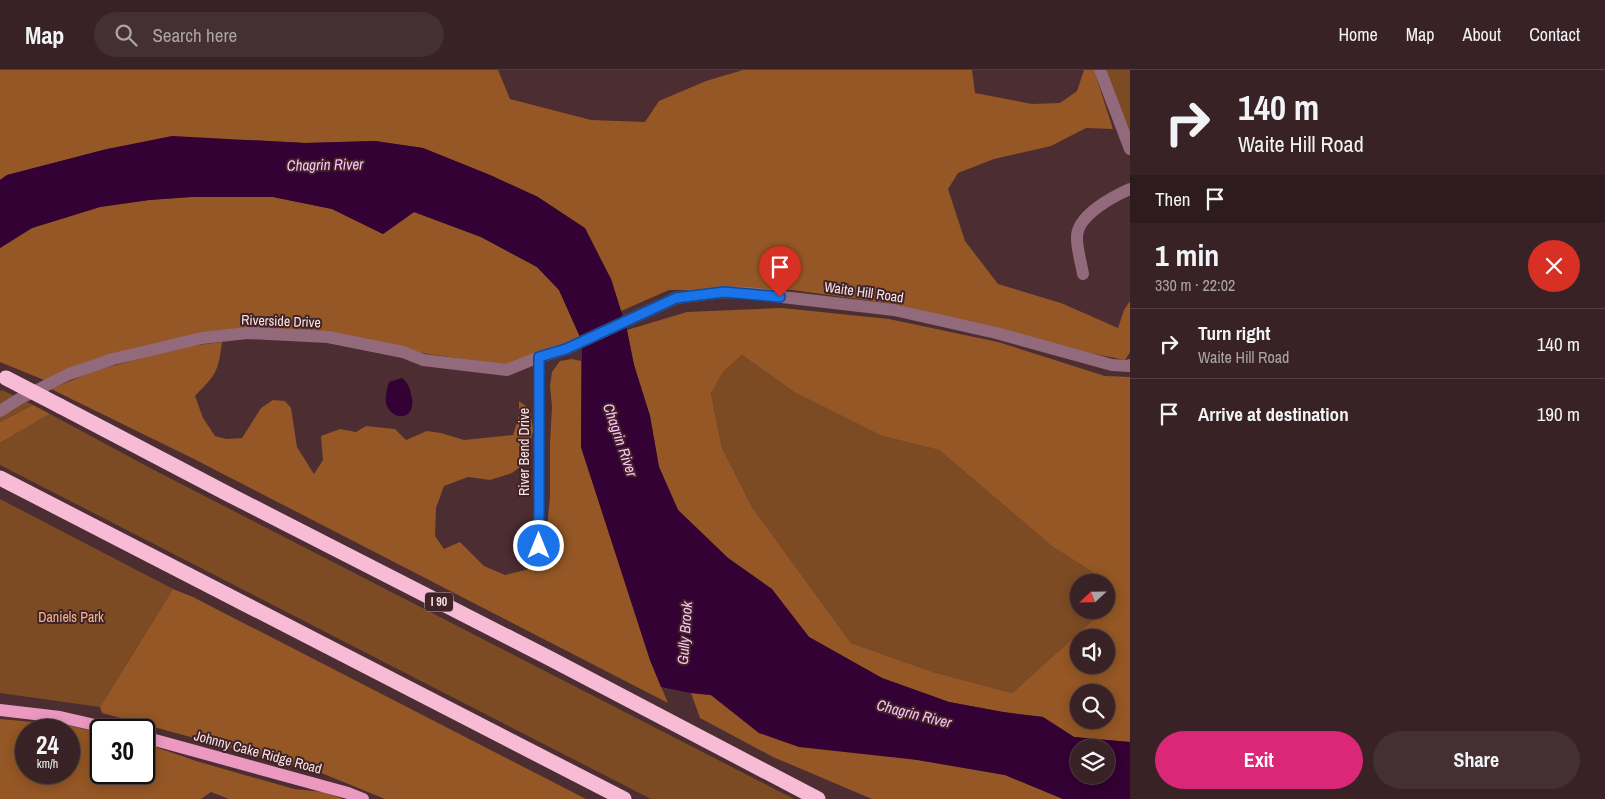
<!DOCTYPE html>
<html lang="en">
<head>
<meta charset="utf-8">
<style>
	:root { --surface:#392225; --page:#442f32; --text:#f1f3f6; --muted:#aba4a7; --line:#533f42; --accent:#db2777 }
	body { margin:0; font-family:"Archivo Narrow",sans-serif; background:var(--page); color:var(--text); height:100vh; display:flex; flex-direction:column; font-size:19px; white-space:nowrap }
	* { box-sizing:border-box; margin:0 }
	p { font-size:16px; color:var(--muted) }
	.icon { flex:none; width:28px; height:28px; fill:none; stroke:currentColor; stroke-width:2; stroke-linecap:round; stroke-linejoin:round }
	.map { position:relative; flex:1; overflow:hidden }
	.details { display:flex; flex-direction:column; background:var(--surface); width:475px }
	.details>* { flex:none }
	.top-card { background:#392225; color:var(--text); overflow:hidden }
	.needle { width:32px; rotate:248deg }
	.fabs { position:absolute; left:1070px; top:504px; display:grid; gap:10px }
	.fabs a { display:grid; place-items:center; width:45px; height:45px; border-radius:50%; background:var(--surface); box-shadow:0 2px 12px #0003,0 0 0 1px var(--line); font-size:25px }
	.speed { position:absolute; left:15px; top:649px; display:flex; gap:10px; font-size:25px; font-weight:700; text-align:center }
	.speed>* { display:grid; place-content:center; width:65px; height:65px; border-radius:50%; background:var(--surface); box-shadow:0 2px 12px #0003,0 0 0 1px var(--line); line-height:1 }
	.speed small { font-size:12px; font-weight:400 }
	.speed .limit { border:2px solid #111; border-radius:8px; background:#fff; color:#111 }
	.pin { position:absolute; display:grid; place-items:center; width:42px; height:42px; color:#fff; margin:-51px -21px; border-radius:50% 50% 50% 0; rotate:-45deg; box-shadow:0 0 5px #0007 }
	.pin .icon { rotate:45deg }
	.me { position:absolute; width:55px; margin:-28px; rotate:0deg; stroke-linejoin:round; filter:drop-shadow(0 0 4px #0008) }
	.turn { display:flex; align-items:center; gap:18px; height:105px; padding:0 25px; font-size:22px }
	.turn .icon { width:65px; height:65px; stroke-width:2.5 }
	.turn b { display:block; font-size:35px; line-height:42px }
	.then { display:flex; align-items:center; height:48px; padding:0 25px; background:#0003; gap:10px; font-size:19px }
	.round { display:grid; place-items:center; flex:none; width:52px; height:52px; border-radius:26px; background:var(--page) }
	.overview { display:flex; align-items:center; justify-content:space-between; height:85px; padding:0 25px }
	h1 { font-size:30px; font-weight:800; line-height:38px }
	.action { display:flex; gap:10px; margin-top:auto; padding:10px 25px }
	.action a { flex:1; height:58px; border-radius:30px; background:var(--accent); color:#fff; font-size:20px; font-weight:800; line-height:58px; text-align:center }
	.action a+a { background:var(--page); color:var(--text) }
	ul { padding:0; list-style:none }
	li { display:flex; align-items:center; gap:15px; height:70px; padding:0 25px; border-top:1px solid var(--line) }
	li div { flex:1 }
	li b { display:block; font-size:19px }
	li em { font-style:normal }
	header { display:flex; align-items:center; gap:30px; box-sizing:border-box; height:70px; padding:0 25px; background:var(--surface); border-bottom:1px solid var(--line) }
	header strong { font-size:24px }
	nav { display:flex; gap:28px; margin-inline-start:auto; font-size:18px }
	.search { width:350px; height:45px; background:var(--page); display:flex; align-items:center; gap:12px; box-sizing:border-box; padding:0 18px; border-radius:28px; color:var(--muted); font-size:19px }
	main { display:flex; flex:1; min-height:0 }
	.map>svg:first-child { display:block }
	.green { fill:#7c4b24 }
	.forest { fill:#945725; fill-rule:evenodd }
	.water { fill:#330133; fill-rule:evenodd }
	.lines { fill:none; stroke-linecap:round; stroke-linejoin:round }
	.minor { stroke:#926a7c; stroke-width:12 }
	.major { stroke:#eb99c0; stroke-width:12 }
	.highway { stroke:#f7bbd6; stroke-width:15 }
	.highway-bridge { stroke:#f7bbd6; stroke-width:15 }
	.route-casing { stroke:#114b97; stroke-width:12 }
	.route { stroke:#1a73e8; stroke-width:9 }
	.labels { text-anchor:middle; stroke-width:4; stroke-linejoin:round; paint-order:stroke }
	.shield { fill:#412327; stroke:#c2aaac; stroke-width:1 }
	.shield-label { font-size:12px; font-weight:bold; fill:#f9e4e5 }
	.street-label { font-size:14px; fill:#f9e4e5; stroke:#412327 }
	.park-label { font-size:14px; fill:#f6b789; stroke:#412327 }
	.water-label { font-size:15px; font-style:italic; fill:#fcc3fa; stroke:#412327 }
</style>
</head>
<body>
<header>
<strong>Map</strong>
<div class="search"><svg class="icon" aria-label="search" viewBox="0 0 24 24"><circle cx="10" cy="10" r="6"/><path d="M15 15l6 6"/></svg>Search here</div>
<nav><a>Home</a><a>Map</a><a>About</a><a>Contact</a></nav>
</header>
<main>
<div class="map">
<svg width="1130" height="729" viewBox="0 0 1130 729">
	<rect width="100%" height="100%" fill="#4c2d31"/>
	<path class="green" d="M1105,0H1130V67Z
		M742,285L794,322L882,366L939,380L1053,477L1102,508L1104,512H1079V540H1104L1012,623L933,602L851,573L752,437L722,378L711,322L723,302Z
		M2,320L17,327L0,336V321Z
		M25,331L33,335L0,352V345Z
		M50,344L154,400L794,729H651L0,395V373Z
		M0,429L173,519L100,637L0,623Z"/>
	<path class="forest" d="M0,0H498L510,29L591,50L645,52L659,31L706,11L743,0H972L975,23L1032,34L1060,33L1077,21L1084,0H1094L1113,59L1086,58L1051,76L994,89L958,103L948,119L965,171L998,214L1061,233L1118,258L1124,240L1130,231V282L1125,290L1090,283L895,234L792,220H669L621,241L611,209L538,127L490,105L423,78L375,71L305,73L247,70L107,79L7,105L0,110Z
		M191,127H273L332,139L383,164L414,142L481,167L537,197L559,220L580,267L508,295L246,259L44,310L0,292V178L32,158L100,137L149,130Z
		M782,238L889,249L998,272L1105,306L1130,307V672L1074,667L1043,647L1003,642L949,632L882,608L809,567L772,520L728,488L678,440L659,397L650,346L634,295L627,260L687,242ZM742,285L794,322L882,366L939,380L1053,477L1102,508L1104,512H1106V517L1113,531L1106,538V540H1104L1012,623L933,602L851,573L752,437L722,378L711,323L723,302ZM1079,568H1106V595H1079ZM1079,622H1106V650H1079Z
		M222,272C218,303 216,304 195,326L203,348L215,366L226,369L242,368L261,338L273,330L285,331L291,338L297,377L314,404L323,390L321,366L340,359L356,362L366,356L395,359L406,370L427,361L441,363L464,370L513,365L519,346V331L530,339L533,360L525,393L512,403L490,410L468,407L444,416L436,438L435,466L444,479L460,472L484,496L505,505L533,498L539,495L544,488L550,427V372L552,337L550,316L552,302L560,291L572,289L581,291V377L650,590L668,633L194,389L51,319L94,301L182,277Z
		M33,335L50,344L0,373V352Z
		M173,519L193,527L586,729H385L319,702L102,643L100,637Z
		M691,623L711,625L759,663L1005,705L1063,729H872L773,687L700,648Z
		M0,649L67,655L101,663V702H144V673L196,691L294,719L324,722L343,729H229L211,722L201,729H0ZM26,660H69V702H26Z"/>
	<path class="water" d="M172,66L305,73L375,71L423,78L490,105L538,127L585,158L611,209L627,260L634,295L650,346L659,397L678,440L728,488L772,519L809,567L882,608L949,632L1003,642L1043,647L1074,667L1130,672V729H1063L1005,705L918,690L799,677L759,663L711,625L691,623L661,617L650,590L581,377L582,276L580,267L559,220L537,197L481,167L414,142L383,164L332,139L273,127H191L149,130L100,137L32,158L0,178V110L7,105L107,79ZM1079,678H1106V705H1079Z
		M402,308C407,312 410,318 411,324C418,350 394,352 387,336C384,328 387,319 389,312Z"/>
	<g class="lines">
		<path class="minor" d="M1100,0L1130,79
			M1083,204C1081,192 1077,180 1077,168C1076,146 1112,127 1130,119
			M0,341L19,329L69,304L113,289L202,268L247,263L328,267L403,282L423,290L507,300L539,287L566,279L676,228L723,222L748,223L894,240L996,263L1112,295L1129,296L1130,295
			M539,476V287"/>
		<path class="major" d="M0,640L60,647L117,660
			M144,667L348,723L363,729"/>
		<path class="highway" d="M60,336L228,424L551,589L818,729
			M0,408L624,729"/>
		<path class="highway-bridge" d="M6,308L60,336"/>
	</g>
	<g class="lines">
		<g class="route-casing">
			<path id="route" d="M539,476V287L566,279L676,228L724,222L780,227"/>
		</g>
		<use href="#route" class="route"/>
	</g>
	<g class="labels">
		<rect class="shield" x="425" y="522.5" width="28" height="19" rx="4"/>
		<g class="shield-label">
			<text x="439" y="536">I 90</text>
		</g>
		<g class="street-label">
			<text transform="translate(864 222) rotate(8)" y="5">Waite Hill Road</text>
			<text transform="translate(281 251) rotate(2)" y="5">Riverside Drive</text>
			<text transform="translate(524 382) rotate(-90)" y="5">River Bend Drive</text>
			<text transform="translate(258 682) rotate(15)" y="5">Johnny Cake Ridge Road</text>
		</g>
		<g class="park-label">
			<text x="71" y="552">Daniels Park</text>
		</g>
		<g class="water-label">
			<text transform="translate(325 95) rotate(-1)" y="5">Chagrin River</text>
			<text transform="translate(620 370) rotate(71)" y="5">Chagrin River</text>
			<text transform="translate(685 563) rotate(-86)" y="5">Gully Brook</text>
			<text transform="translate(914 644) rotate(14)" y="5">Chagrin River</text>
		</g>
	</g>
</svg>
<div class="fabs">
<a><svg class="needle" viewBox="-14 -14 28 28"><path d="M0-13l5 13h-10z" fill="#e53935"/><path d="M0 13l5-13h-10z" fill="#aba4a7"/></svg></a>
<a><svg class="icon" aria-label="sound" viewBox="0 0 24 24"><path d="M4 9h4l5-4v14l-5-4H4zM17 9q2 3 0 6"/></svg></a>
<a><svg class="icon" aria-label="search" viewBox="0 0 24 24"><circle cx="10" cy="10" r="6"/><path d="M15 15l6 6"/></svg></a>
<a><svg class="icon" aria-label="layers" viewBox="0 0 24 24"><path d="M12 4l9 5-9 5-9-5zM3 14l9 5 9-5"/></svg></a>
</div>
<div class="speed"><div>24<small>km/h</small></div><div class="limit">30</div></div>
<div class="pin" style="left:780px;top:227px;background:#d93025"><svg class="icon" aria-label="arrive" viewBox="0 0 24 24"><path d="M6 21V4h12l-3 4 3 4H6"/></svg></div>
<svg class="me" style="left:539px;top:476px" viewBox="-20 -20 40 40"><circle r="17" fill="#1a73e8" stroke="#fff" stroke-width="3"/><path d="M0-11L8 9 0 5-8 9z" fill="#fff"/></svg>
</div>
<section class="details">
<div class="top-card">
<div class="turn"><svg class="icon" aria-label="right" viewBox="0 0 24 24"><path d="M7 20v-9h11M14 6l5 5-5 5"/></svg><div><b>140 m</b>Waite Hill Road</div></div>
<div class="then">Then<svg class="icon" aria-label="arrive" viewBox="0 0 24 24"><path d="M6 21V4h12l-3 4 3 4H6"/></svg></div>
</div>
<div class="overview"><div><h1>1 min</h1><p>330 m · 22:02</p></div><a class="round" style="background:#d93025;color:#fff"><svg class="icon" aria-label="close" viewBox="0 0 24 24"><path d="M6 6l12 12M18 6L6 18"/></svg></a></div>
<ul>
<li><svg class="icon" aria-label="right" viewBox="0 0 24 24"><path d="M7 20v-9h11M14 6l5 5-5 5"/></svg><div><b>Turn right</b><p>Waite Hill Road</p></div><em>140 m</em></li>
<li><svg class="icon" aria-label="arrive" viewBox="0 0 24 24"><path d="M6 21V4h12l-3 4 3 4H6"/></svg><div><b>Arrive at destination</b></div><em>190 m</em></li>
</ul>
<div class="action"><a>Exit</a><a>Share</a></div>
</section>
</main>
</body>
</html>
